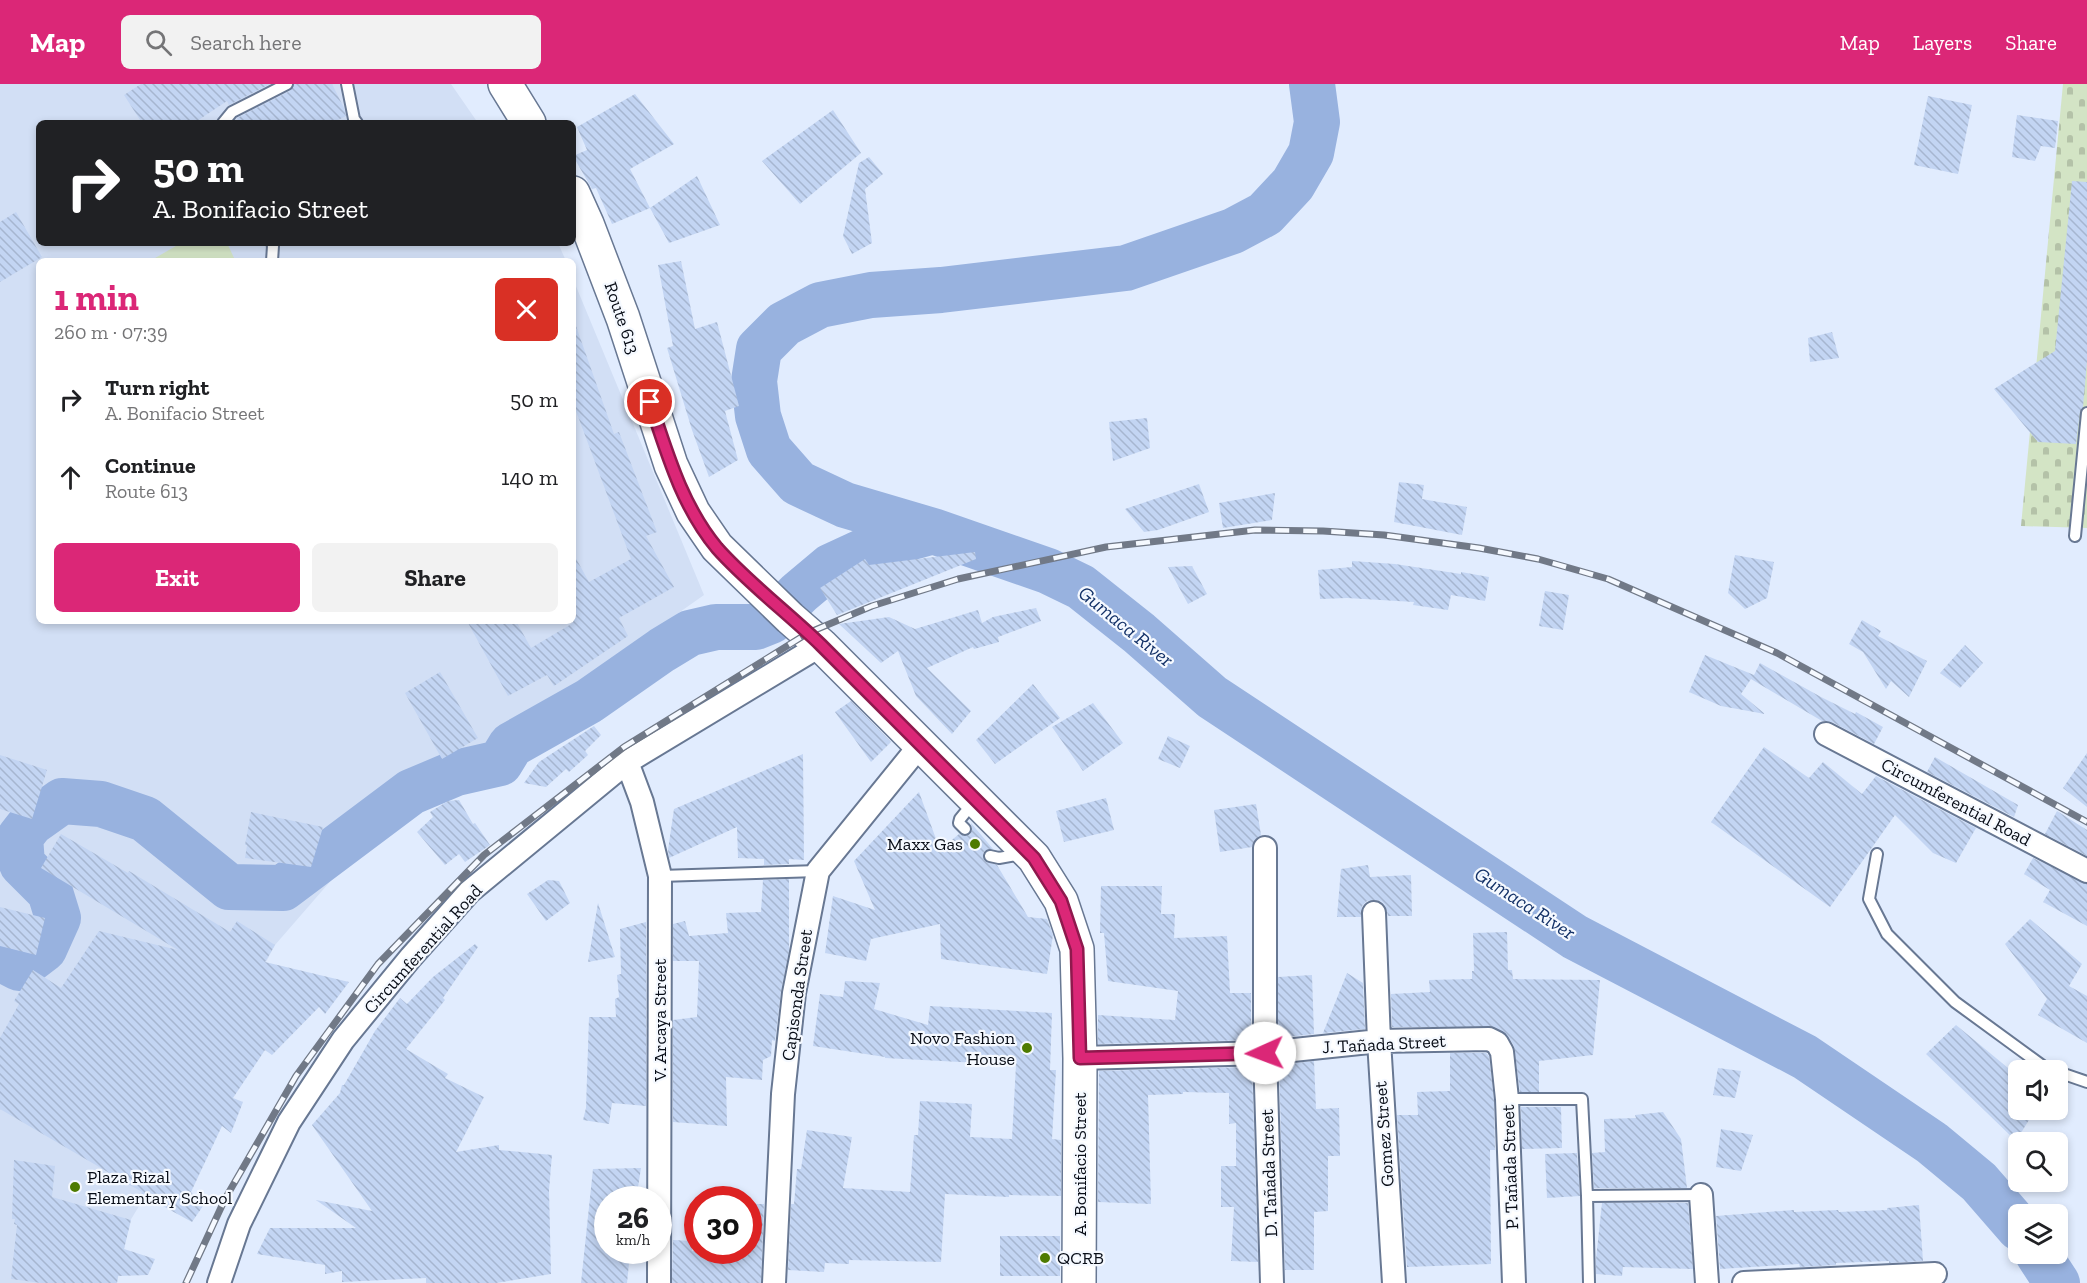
<!DOCTYPE html>
<html lang="en">
<head>
<meta charset="utf-8">
<style>
	:root { --surface:#fff; --page:#f2f2f2; --text:#202124; --muted:#757577; --accent:#db2777 }
	body { margin:0; font-family:"Zilla Slab",serif; background:var(--page); color:var(--text); height:100vh; display:flex; flex-direction:column; font-size:22px; white-space:nowrap }
	* { box-sizing:border-box; margin:0 }
	p { font-size:20px; color:var(--muted) }
	.icon { flex:none; width:33px; height:33px; fill:none; stroke:currentColor; stroke-width:2; stroke-linecap:round; stroke-linejoin:round }
	.map { position:relative; flex:1; overflow:hidden }
	.details { position:absolute; left:36px; top:174px; width:540px; height:366px; display:flex; flex-direction:column; background:var(--surface); border-radius:9px; box-shadow:0 3px 9px #0003 }
	.details>* { flex:none }
	.hud { position:absolute; left:36px; top:36px; width:540px; height:126px; border-radius:9px; box-shadow:0 3px 9px #0003; background:#202124; color:#fff; overflow:hidden }
	.tools { position:absolute; left:2008px; top:976px; display:grid; gap:12px }
	.tools a { display:grid; place-items:center; width:60px; height:60px; border-radius:9px; background:var(--surface); box-shadow:0 3px 9px #0003; font-size:30px }
	.speed { position:absolute; left:594px; top:1102px; display:flex; gap:12px; font-size:30px; font-weight:700; text-align:center }
	.speed>* { display:grid; place-content:center; width:78px; height:78px; border-radius:50%; background:var(--surface); box-shadow:0 3px 9px #0003; line-height:1 }
	.speed small { font-size:15px; font-weight:400 }
	.speed .limit { border:9px solid #d22; background:#fff; color:#111 }
	.pin { position:absolute; display:grid; place-items:center; width:51px; height:51px; color:#fff; margin:-26px; border:3px solid #fff; border-radius:50%; box-shadow:0 2px 6px #0007 }
	.me { position:absolute; width:66px; margin:-33px; rotate:268deg; stroke-linejoin:round; filter:drop-shadow(0 0 4px #0008) }
	.turn { display:flex; align-items:center; gap:21px; height:126px; padding:0 18px; font-size:27px }
	.turn .icon { width:78px; height:78px; stroke-width:2.5 }
	.turn b { display:block; font-size:42px; line-height:51px }
	.round { display:grid; place-items:center; flex:none; width:63px; height:63px; border-radius:9px; background:var(--page) }
	.head { display:flex; align-items:center; justify-content:space-between; height:102px; padding:0 18px }
	h1 { font-size:36px; font-weight:800; line-height:45px; color:var(--accent) }
	.cta { display:flex; gap:12px; margin-top:auto; padding:12px 18px }
	.cta a { flex:1; height:69px; border-radius:9px; background:var(--accent); color:#fff; font-size:24px; font-weight:800; line-height:69px; text-align:center }
	.cta a+a { background:var(--page); color:var(--text) }
	ul { padding:0; list-style:none }
	li { display:flex; align-items:center; gap:18px; height:78px; padding:0 18px }
	li div { flex:1 }
	li b { display:block; font-size:22px }
	li em { font-style:normal }
	header { display:flex; align-items:center; gap:36px; box-sizing:border-box; height:84px; padding:0 30px; background:var(--accent); color:#fff }
	header strong { font-size:28px }
	nav { display:flex; gap:33px; margin-inline-start:auto; font-size:21px }
	.search { width:420px; height:54px; background:var(--page); display:flex; align-items:center; gap:15px; box-sizing:border-box; padding:0 21px; border-radius:9px; color:var(--muted); font-size:22px }
	.map>svg:first-child { display:block }
	.built { fill:#d2dff5 }
	.green { fill:#d3e4c5 }
	.cemetery { fill:url(#cemetery-stones) }
	.lines { fill:none; stroke-linecap:round; stroke-linejoin:round }
	.river { stroke:#98b2df; stroke-width:46 }
	.building { fill:url(#building-back-hatch) }
	.lane-casing { stroke:#687893; stroke-width:14 }
	.street-casing { stroke:#687893; stroke-width:26 }
	.primary-casing { stroke:#687893; stroke-width:36 }
	.lane { stroke:#fff; stroke-width:10 }
	.street { stroke:#fff; stroke-width:22 }
	.primary { stroke:#fff; stroke-width:33 }
	.rail-casing { stroke:#717987; stroke-width:7 }
	.rail { stroke:#f5f9ff; stroke-width:4.5; stroke-dasharray:14; stroke-linecap:butt }
	.route-casing { stroke:#8e194d; stroke-width:15 }
	.route { stroke:#db2777; stroke-width:10 }
	.poi-dot { fill:#4e7b01; stroke:#f5f9ff; stroke-width:2 }
	.labels { text-anchor:middle; stroke-width:4.5; stroke-linejoin:round; paint-order:stroke }
	.street-label { font-size:18px; fill:#070c16; stroke:#f5f9ff }
	.poi-label { font-size:18px; fill:#070c16; stroke:#f5f9ff; text-anchor:end }
	.water-label { font-size:20px; font-style:italic; fill:#143268; stroke:#f5f9ff }
</style>
</head>
<body>
<header>
<strong>Map</strong>
<div class="search"><svg class="icon" aria-label="search" viewBox="0 0 24 24"><circle cx="10" cy="10" r="6"/><path d="M15 15l6 6"/></svg>Search here</div>
<nav><a>Map</a><a>Layers</a><a>Share</a></nav>
</header>
<div class="map">
<svg width="2087" height="1199" viewBox="0 0 2087 1199">
	<defs>
		<pattern id="cemetery-stones" width="16" height="16" patternUnits="userSpaceOnUse" patternTransform="scale(1.5)"><rect width="16" height="16" fill="#d3e4c5"/><path d="M2 7V4a2 2 0 0 1 4 0v3zM10 15v-3a2 2 0 0 1 4 0v3z" fill="#b4c2a8"/></pattern>
		<pattern id="building-back-hatch" width="6" height="6" patternUnits="userSpaceOnUse" patternTransform="scale(1.5)"><rect width="6" height="6" fill="#c3d5f3"/><path d="M-1 5l2 2M0 0l6 6M5-1l2 2" fill="none" stroke="#a6b6d0"/></pattern>
	</defs>
	<rect width="100%" height="100%" fill="#e1ecfe"/>
	<path class="built" d="M0,0H451L478,39H39V159H558L566,177H39V537H573V195L704,511L381,739L275,861L239,929L235,963L130,1137L117,1199H0Z"/>
	<path class="green" d="M181,159H227L235,176L150,177Z"/>
	<path class="cemetery" d="M2063,0H2087V444L2021,442Z"/>
	<g class="lines">
		<path class="river" d="M1312,0L1317,38L1311,69L1293,100L1265,130L1233,147L1126,184L941,206L871,211L820,221L784,240L759,265L754,297L758,332L769,366L798,399L845,421L933,447L1048,487L1081,503L1139,549L1212,613L1575,853L1805,973L1932,1059L1979,1098L2019,1144
			M0,874L19,884L44,865L58,834L50,808L22,780L20,753L31,739L62,717L101,720L145,735L229,803L283,804L411,708L456,689L500,679L511,661L589,617L662,566L690,549L716,543H756L771,537L799,509L830,483L869,465L933,447
			M2038,1170L2057,1199"/>
	</g>
	<path class="building" d="M141,0H270L229,21L227,17L194,39H142L124,11Z
		M294,0H332L344,24L346,32L332,39H239L237,34L290,7Z
		M635,10L674,60L630,85L650,124L612,140L596,104L592,105L573,72L587,66L577,43Z
		M1928,12L1972,21L1958,90L1914,81Z
		M833,26L861,69L800,120L762,77Z
		M2017,31L2058,37L2055,64L2041,62L2035,77L2012,73Z
		M869,73L883,90L865,105L872,159L852,170L843,152L859,79Z
		M697,92L720,141L669,159L650,124Z
		M2072,97L2087,98V277L2083,323L2080,328L2076,360L2038,358L1994,305L2055,267Z
		M16,128L42,173L0,198V138Z
		M681,177L695,245L717,238L739,322L725,327L738,376L709,393L692,346L667,264L673,262L658,181Z
		M576,242L614,350L619,348L657,448L646,452L674,503L619,534L628,552L554,602L547,591L508,612L467,537H516L531,564L573,539V469L589,498L631,475L573,319V243Z
		M1832,248L1839,274L1810,278L1808,254Z
		M1147,334L1150,364L1113,377L1109,338Z
		M1399,398L1424,401L1422,415L1467,423L1462,451L1394,438Z
		M1199,400L1209,428L1158,446L1144,448L1125,425Z
		M1275,409L1272,436L1223,444L1219,419Z
		M975,468L976,475L837,531L820,504L865,475L869,481Z
		M1735,471L1774,478L1767,514L1745,525L1728,509Z
		M1352,477L1395,480L1461,490V488L1489,493L1485,517L1451,511L1448,526L1413,521L1414,518L1347,514L1320,515L1318,486L1352,483Z
		M1192,482L1207,510L1188,520L1168,483Z
		M1545,507L1569,511L1563,546L1539,542Z
		M1036,524L1041,537L998,553L999,558L974,565L973,563L927,584L971,627L952,650L916,612L898,567L881,579L839,540L889,533L915,545L978,526L982,539L993,533Z
		M1862,536L1881,547L1878,552L1927,577L1909,613L1891,597L1886,605L1863,568L1849,560Z
		M1965,561L1983,579L1960,604L1940,589Z
		M1705,571L1754,591L1760,579L1821,613L1855,630L1856,628L1883,643L1874,660L1832,638L1822,637L1751,595L1741,610L1765,630L1721,622L1689,608Z
		M440,588L478,654L442,675L405,609Z
		M1033,600L1060,634L995,680L976,656Z
		M851,617L891,658L871,678L835,628Z
		M1093,619L1123,659L1083,687L1052,643Z
		M594,642L601,651L585,667L588,671L569,688L566,685L546,703L524,699L539,678Z
		M1168,652L1190,662L1180,684L1158,675Z
		M1764,663L1809,694L1823,678L1862,710L1876,692L1976,744L1956,779L1933,769L1895,731L1830,823L1711,738Z
		M2087,669V723L2063,704Z
		M803,670L804,776L789,775V780L764,781V775L738,774L737,743L669,774L668,766L674,725Z
		M0,671L47,686L32,735L0,725Z
		M1935,673L2018,721L2014,733L1927,688Z
		M919,708L940,766L959,750L964,752L970,751L972,746L971,739L993,765L984,767L983,771L985,777L997,781L1028,833L1047,835L1053,851L1047,890L941,875L940,840L871,855L866,877L825,869L833,812L875,826L854,777Z
		M1106,714L1114,746L1064,758L1056,727Z
		M459,716L473,740L475,739L490,761L465,778L459,770L445,781L417,748L433,733L430,728L448,717Z
		M1256,720L1261,751L1254,757L1252,763L1220,768L1214,726Z
		M2057,727L2087,746V772L2045,750Z
		M251,728L323,743L311,783L245,774L247,761H245Z
		M61,750L128,789L129,787L230,848L237,837L275,861L265,878L349,898L325,930L319,923L272,971L265,966L233,1014L243,1018L231,1049L222,1042L191,1108L203,1122L192,1138L141,1110L142,1108L0,1025V954L19,920L14,917L33,886L61,904L99,847L178,866L41,784Z
		M2033,774L2087,800V842L2043,818L2050,806L2024,790Z
		M1368,781L1370,793L1411,791L1412,832H1388L1385,821L1381,817L1374,816L1367,817L1362,822L1361,833H1337L1341,785Z
		M789,795V867L781,907L775,957L772,956L771,972L763,976L762,996L726,993L727,1042L673,1038V936L697,933L699,877H673V840L685,837L689,852L728,849L726,829L761,828L763,796Z
		M548,796L559,797L570,819L546,837L527,810Z
		M1101,802H1162L1161,830H1175L1174,854L1227,852L1230,909H1251V956L1098,960V931L1175,936L1178,907L1108,897L1104,849H1100Z
		M598,819L615,873L588,878Z
		M0,823L45,834L36,871L0,862Z
		M2030,835L2082,880L2069,902L2087,912V959L2038,931L2047,915L2005,860Z
		M646,838V1022L612,1019L609,1040L583,1036L586,1024L589,933H616L615,915L619,913L617,891L621,890L620,845Z
		M1507,848L1508,886H1512L1513,895L1600,896L1593,971L1539,977V1008H1520L1514,962L1508,952L1495,943H1392L1391,910L1430,908L1429,896L1472,895V887H1474L1473,849Z
		M475,860L478,863L443,914L445,916L406,965L448,990L445,994L484,1013L456,1068L499,1061V1066L552,1071L549,1106L551,1190L496,1199H426V1194L342,1198V1187L325,1190V1181L257,1170L270,1144H356L316,1116L372,1127L312,1041L340,1009L342,1001H344L375,947L400,914L407,920L433,893Z
		M1347,889L1363,899L1365,945L1323,949Z
		M1312,891L1314,950L1278,954V893Z
		M845,897L880,899L874,925L928,941L930,922L1052,929L1050,986H1056L1052,1055L1061,1056V1112L1009,1111V1113L945,1110L941,1178L849,1176V1180L825,1179L824,1188L788,1186L791,1120H794L797,1085H801L807,1046L852,1053L843,1104L910,1108L914,1051H918L920,1017L972,1020L970,1053L1012,1055L1016,981L885,974V973L813,962L820,910L843,913Z
		M1956,941L2019,993V1026H2035L2016,1057L1926,970Z
		M1450,969H1486L1489,972L1494,1016L1495,1066H1490L1491,1180L1407,1183L1397,1031H1418L1417,1008L1450,1007Z
		M1314,977L1316,1025L1339,1024L1340,1072H1328V1127L1314,1128V1186H1285L1279,981Z
		M1252,983L1258,1178L1231,1177L1234,1123H1221V1082H1236V1039L1229,1040V1009L1183,1008V1010L1148,1011L1151,1120L1098,1118L1099,987Z
		M1718,984L1741,987L1735,1014L1713,1011Z
		M1521,1023H1561L1562,1064L1522,1065Z
		M1663,1028L1681,1055L1687,1104H1594L1592,1069L1605,1068L1604,1035L1636,1034L1635,1031Z
		M1721,1045L1753,1051L1741,1087L1716,1083Z
		M1577,1069L1580,1112L1547,1114L1545,1070Z
		M14,1076L55,1082L52,1113L131,1136L124,1165L155,1175L148,1191L118,1192L117,1199H41L11,1195L17,1141L14,1140L15,1135H12Z
		M641,1084L636,1116H608V1167H627L626,1170H630L627,1199H581L593,1085Z
		M1602,1119H1688L1693,1185L1623,1183L1622,1192L1596,1190V1175Z
		M748,1120H764L761,1199H672L673,1156L692,1157V1167H748Z
		M1919,1121L1923,1177L1889,1179V1177L1836,1179V1181L1800,1183L1799,1180L1720,1185L1716,1132L1794,1126V1128L1838,1126L1839,1128L1887,1126V1124Z
		M1000,1152H1060V1192H1000Z"/>
	<g class="lines">
		<g class="lane-casing">
			<path id="lane" d="M347,0L354,35L357,39
				M223,39L232,28L287,0
				M272,159L273,162L272,177
				M2075,452L2087,329
				M965,745L959,739L960,735L973,719
				M1877,770L1869,815L1887,850L1955,918L2044,983L2054,987
				M990,772L999,774L1022,770
				M660,792L818,787
				M2058,988L2087,998
				M1507,1015H1582L1587,1112L1589,1199
				M1587,1112L1701,1111"/>
		</g>
		<g class="street-casing">
			<path id="street" d="M1826,650L2087,787
				M627,678L642,718L660,792L659,1199
				M1265,764V969L1272,1199
				M1374,829L1379,957L1394,1199
				M1080,974L1265,969L1379,957L1489,955L1497,959L1502,968L1507,1015L1514,1199
				M1701,1111L1707,1199
				M219,1199L239,1140L289,1038L343,956L411,873L469,808L627,678L821,561
				M774,1199L783,1010L794,909L818,787L921,660
				M1744,1199L1935,1190"/>
		</g>
		<g class="primary-casing">
			<path id="primary" d="M505,0L529,39
				M573,109L587,140L623,234L671,381L693,428L717,463L790,534L821,561L1034,774L1061,817L1077,865L1080,974L1079,1199"/>
		</g>
		<use href="#lane" class="lane"/>
		<use href="#street" class="street"/>
		<use href="#primary" class="primary"/>
		<g class="rail-casing">
			<path id="rail" d="M186,1199L225,1115L296,992L378,880L484,771L624,663L808,549L872,522L958,495L1106,463L1255,446L1323,447L1384,451L1479,464L1538,475L1608,495L1777,569L2087,738"/>
		</g>
		<use href="#rail" class="rail"/>
	</g>
	<g class="lines">
		<g class="route-casing">
			<path id="route" d="M650,318C667,369 682,422 717,464C747,498 788,529 821,561L1034,774L1061,817L1077,865L1080,974L1265,969"/>
		</g>
		<use href="#route" class="route"/>
	</g>
	<g class="poi-dot">
		<circle cx="975" cy="760" r="6"/>
		<circle cx="1027" cy="964" r="6"/>
		<circle cx="75" cy="1103" r="6"/>
		<circle cx="1045" cy="1174" r="6"/>
	</g>
	<g class="labels">
		<g class="street-label">
			<text transform="translate(622 234) rotate(71)" y="6">Route 613</text>
			<text transform="translate(1956 718) rotate(28)" y="6">Circumferential Road</text>
			<text transform="translate(423 865) rotate(-48)" y="6">Circumferential Road</text>
			<text transform="translate(797 911) rotate(-82)" y="6">Capisonda Street</text>
			<text transform="translate(660 936) rotate(-90)" y="6">V. Arcaya Street</text>
			<text transform="translate(1384 960) rotate(-3)" y="6">J. Tañada Street</text>
			<text transform="translate(1384 1050) rotate(-94)" y="6">Gomez Street</text>
			<text transform="translate(1080 1080) rotate(-90)" y="6">A. Bonifacio Street</text>
			<text transform="translate(1510 1083) rotate(-92)" y="6">P. Tañada Street</text>
			<text transform="translate(1269 1089) rotate(-92)" y="6">D. Tañada Street</text>
		</g>
		<g class="poi-label">
			<text x="963" y="766">Maxx Gas</text>
			<text x="1015" y="960">Novo Fashion<tspan x="1015" dy="21">House</tspan></text>
			<text x="87" y="1099" text-anchor="start">Plaza Rizal<tspan x="87" dy="21">Elementary School</tspan></text>
			<text x="1057" y="1180" text-anchor="start">QCRB</text>
		</g>
		<g class="water-label">
			<text transform="translate(1126 542) rotate(39)" y="7">Gumaca River</text>
			<text transform="translate(1525 819) rotate(33)" y="7">Gumaca River</text>
		</g>
	</g>
</svg>
<div class="tools">
<a><svg class="icon" aria-label="sound" viewBox="0 0 24 24"><path d="M4 9h4l5-4v14l-5-4H4zM17 9q2 3 0 6"/></svg></a>
<a><svg class="icon" aria-label="search" viewBox="0 0 24 24"><circle cx="10" cy="10" r="6"/><path d="M15 15l6 6"/></svg></a>
<a><svg class="icon" aria-label="layers" viewBox="0 0 24 24"><path d="M12 4l9 5-9 5-9-5zM3 14l9 5 9-5"/></svg></a>
</div>
<div class="speed"><div>26<small>km/h</small></div><div class="limit">30</div></div>
<div class="pin" style="left:650px;top:318px;background:#d93025"><svg class="icon" aria-label="arrive" viewBox="0 0 24 24"><path d="M6 21V4h12l-3 4 3 4H6"/></svg></div>
<svg class="me" style="left:1265px;top:969px" viewBox="-20 -20 40 40"><circle r="19" fill="#fff"/><path d="M0-13L10 11 0 6-10 11z" fill="#db2777"/></svg>
<div class="hud">
<div class="turn"><svg class="icon" aria-label="right" viewBox="0 0 24 24"><path d="M7 20v-9h11M14 6l5 5-5 5"/></svg><div><b>50 m</b>A. Bonifacio Street</div></div>
</div>
<section class="details">
<div class="head"><div><h1>1 min</h1><p>260 m · 07:39</p></div><a class="round" style="background:#d93025;color:#fff"><svg class="icon" aria-label="close" viewBox="0 0 24 24"><path d="M6 6l12 12M18 6L6 18"/></svg></a></div>
<ul>
<li><svg class="icon" aria-label="right" viewBox="0 0 24 24"><path d="M7 20v-9h11M14 6l5 5-5 5"/></svg><div><b>Turn right</b><p>A. Bonifacio Street</p></div><em>50 m</em></li>
<li><svg class="icon" aria-label="ahead" viewBox="0 0 24 24"><path d="M12 20V5M6 11l6-6 6 6"/></svg><div><b>Continue</b><p>Route 613</p></div><em>140 m</em></li>
</ul>
<div class="cta"><a>Exit</a><a>Share</a></div>
</section>
</div>
</body>
</html>
